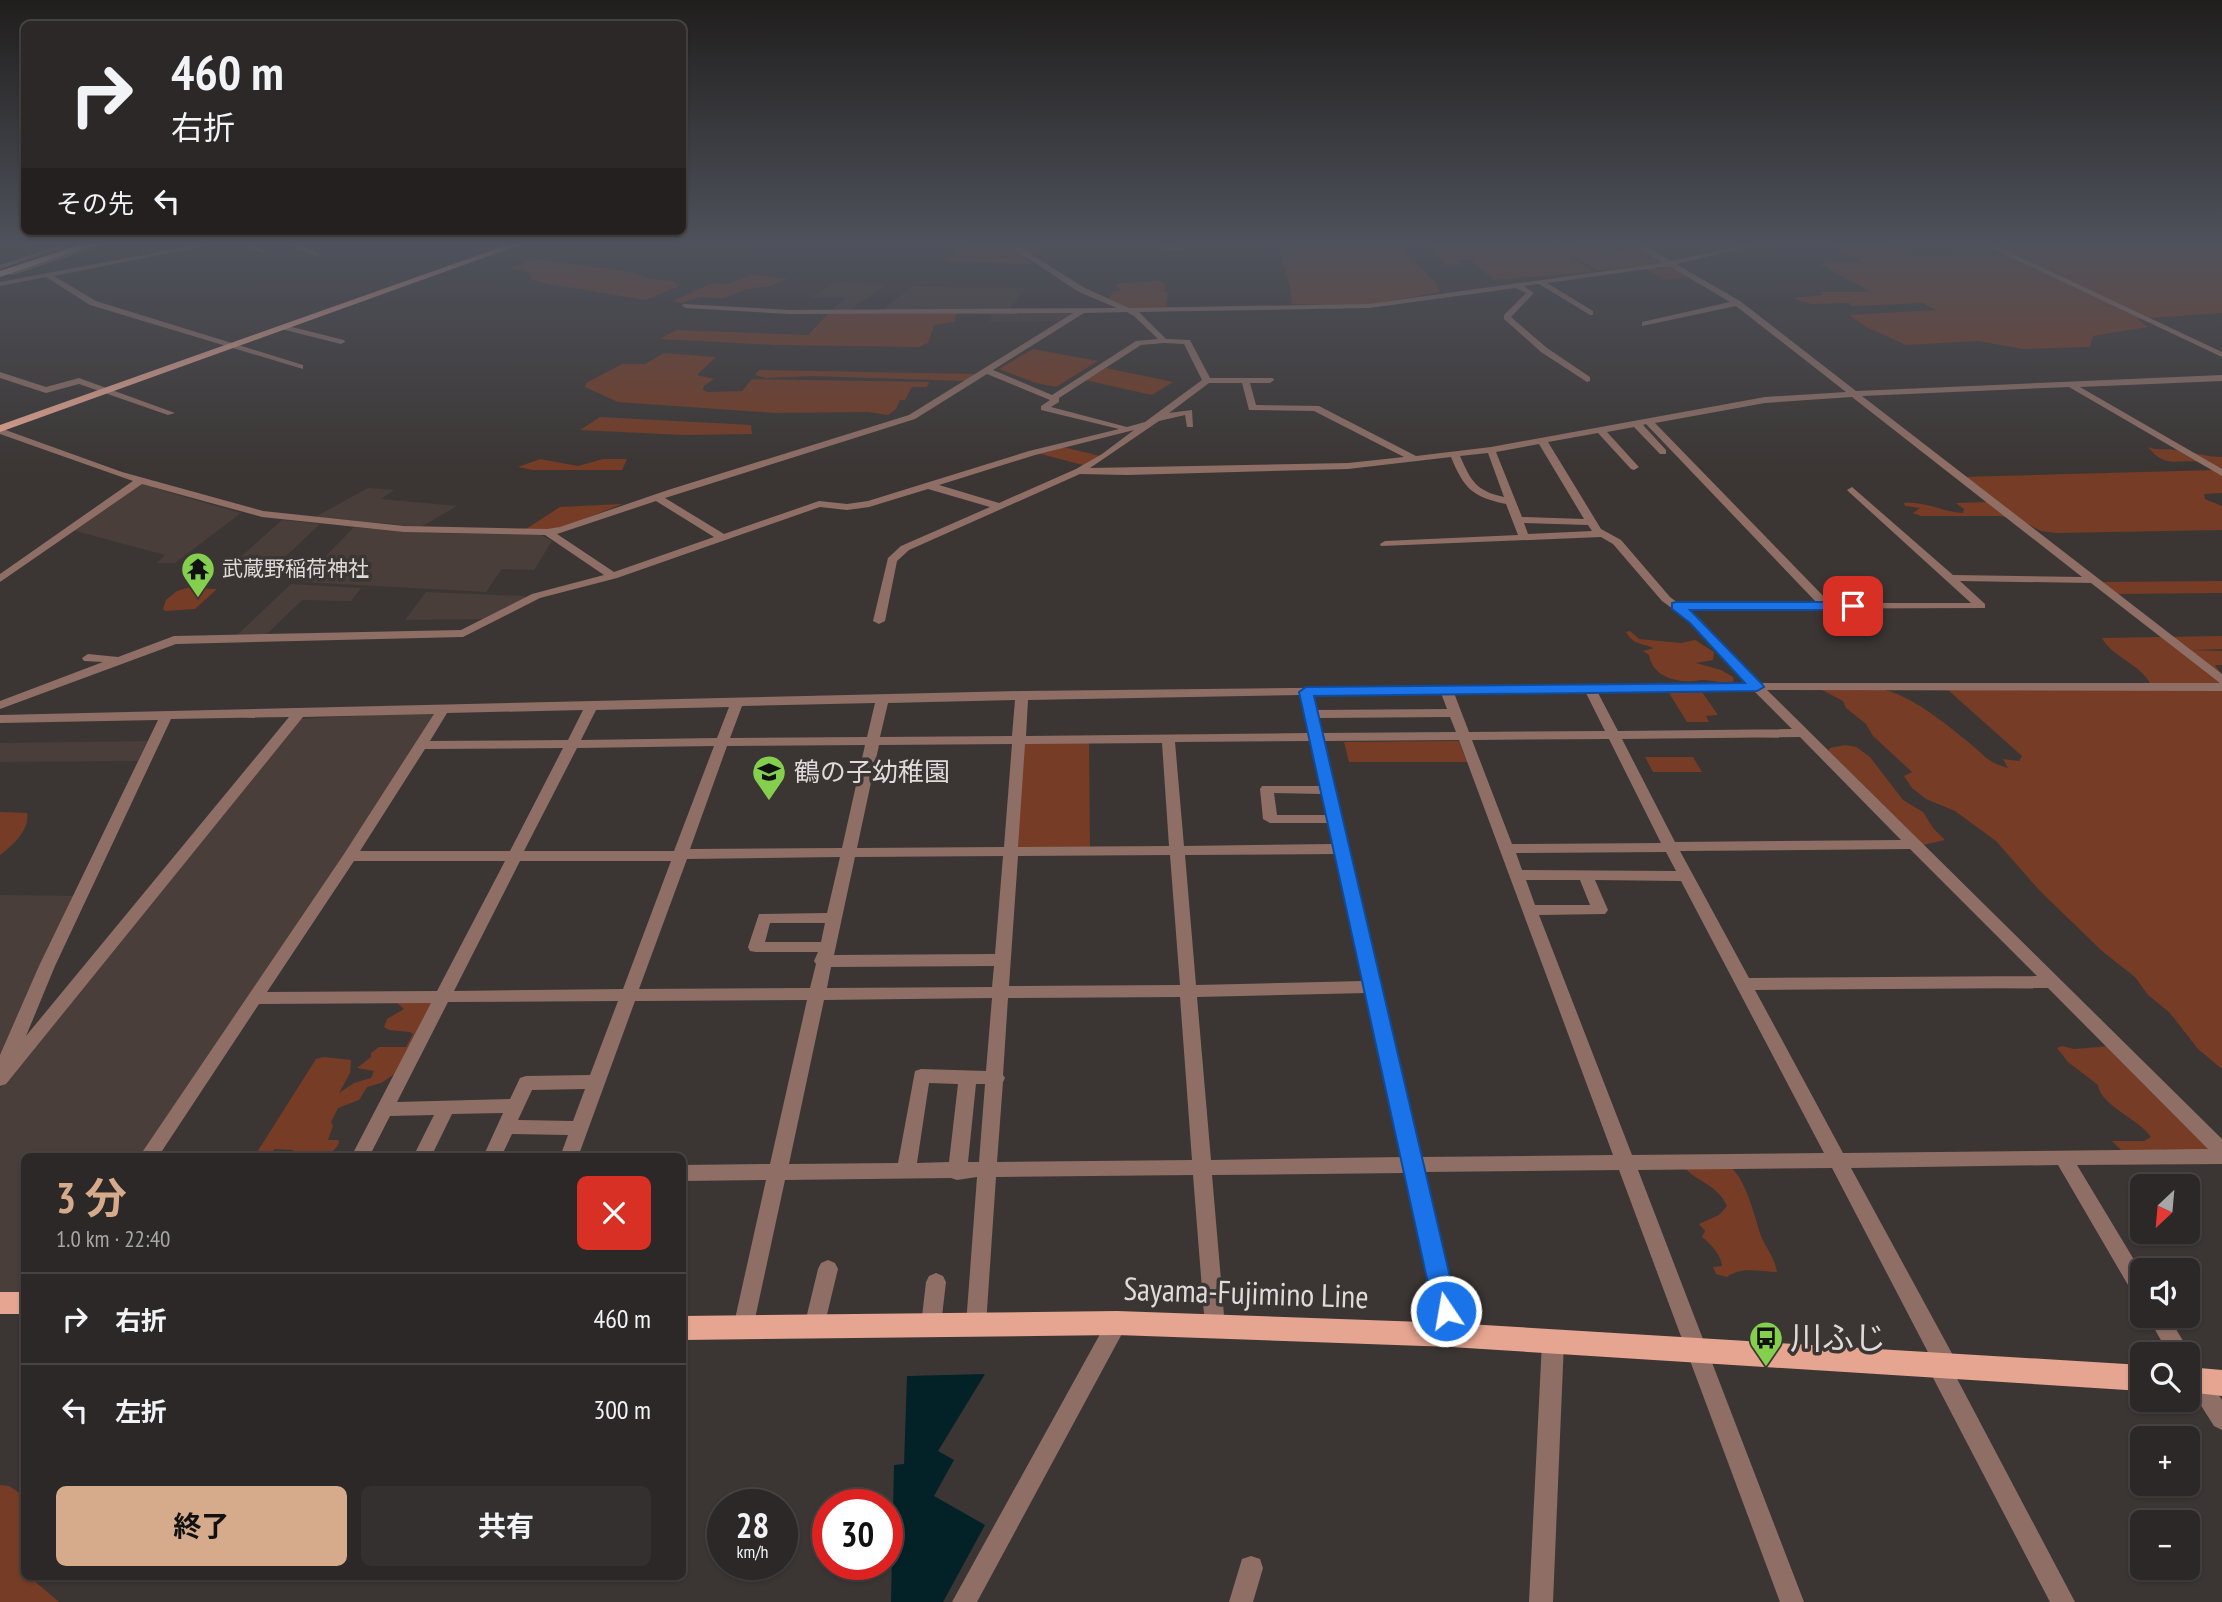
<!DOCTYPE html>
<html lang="ja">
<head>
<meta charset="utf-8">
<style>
	:root { --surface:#2c2827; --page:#34302f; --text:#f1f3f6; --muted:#a6a6a7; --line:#484444; --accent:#d6ab8b }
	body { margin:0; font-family:"PT Sans Narrow","Noto Sans JP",sans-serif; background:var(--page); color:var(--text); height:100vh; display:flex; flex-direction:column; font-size:26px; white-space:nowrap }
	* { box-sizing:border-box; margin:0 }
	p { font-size:23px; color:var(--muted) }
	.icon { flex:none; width:38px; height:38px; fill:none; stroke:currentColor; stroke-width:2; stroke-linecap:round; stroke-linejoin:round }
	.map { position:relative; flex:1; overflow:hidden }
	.side { position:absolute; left:21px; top:1153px; width:665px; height:427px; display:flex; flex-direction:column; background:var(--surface); border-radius:10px; box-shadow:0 2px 5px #0004,0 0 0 2px var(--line) }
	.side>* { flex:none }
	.guide { position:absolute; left:21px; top:21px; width:665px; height:214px; border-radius:10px; box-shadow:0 2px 5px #0004,0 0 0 2px var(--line); background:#2c2827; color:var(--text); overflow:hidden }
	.needle { width:46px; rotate:206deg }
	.buttons { position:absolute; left:2130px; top:1174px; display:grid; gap:14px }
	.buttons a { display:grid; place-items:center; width:70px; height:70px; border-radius:10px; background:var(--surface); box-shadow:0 2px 5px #0004,0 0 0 2px var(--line); font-size:35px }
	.speed { position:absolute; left:707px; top:1489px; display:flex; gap:14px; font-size:35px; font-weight:700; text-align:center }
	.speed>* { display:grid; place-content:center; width:91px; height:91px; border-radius:50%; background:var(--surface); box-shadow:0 2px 5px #0004,0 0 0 2px var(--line); line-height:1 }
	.speed small { font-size:18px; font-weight:400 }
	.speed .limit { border:10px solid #d22; background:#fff; color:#111 }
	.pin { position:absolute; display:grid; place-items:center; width:60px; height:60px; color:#fff; margin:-30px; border-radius:14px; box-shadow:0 4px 10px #0006 }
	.me { position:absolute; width:77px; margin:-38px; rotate:348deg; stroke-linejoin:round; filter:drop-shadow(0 0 5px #0008) }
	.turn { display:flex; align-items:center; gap:24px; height:147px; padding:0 35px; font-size:32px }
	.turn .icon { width:91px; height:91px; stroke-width:2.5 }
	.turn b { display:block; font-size:49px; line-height:60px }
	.then { display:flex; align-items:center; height:66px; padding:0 35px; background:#0003; gap:14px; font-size:26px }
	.round { display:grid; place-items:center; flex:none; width:74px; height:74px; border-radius:10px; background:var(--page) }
	.head { display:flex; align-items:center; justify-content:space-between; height:119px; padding:0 35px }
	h1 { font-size:42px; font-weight:700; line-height:52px; color:var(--accent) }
	.primary-button { display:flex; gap:14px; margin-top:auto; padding:14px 35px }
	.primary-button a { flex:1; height:80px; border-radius:10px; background:var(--accent); color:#111; font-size:28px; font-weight:700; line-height:80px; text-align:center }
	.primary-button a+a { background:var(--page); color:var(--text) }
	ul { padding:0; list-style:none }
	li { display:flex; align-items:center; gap:21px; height:91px; padding:0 35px; border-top:2px solid var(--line) }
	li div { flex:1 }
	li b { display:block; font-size:26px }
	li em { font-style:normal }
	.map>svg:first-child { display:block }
	.built { fill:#493e39 }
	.green { fill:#763c25 }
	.water { fill:#022228 }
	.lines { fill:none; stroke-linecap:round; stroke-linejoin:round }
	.minor { fill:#8f6f65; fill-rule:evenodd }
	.major { fill:#e5a590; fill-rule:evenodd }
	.highway { fill:#fdbfab; fill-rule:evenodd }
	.route { fill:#1a73e8; stroke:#114b97; stroke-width:2 }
	.labels { text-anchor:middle; stroke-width:7; stroke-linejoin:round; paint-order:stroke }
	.far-poi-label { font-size:21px; fill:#dfdbda; stroke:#3b3634; text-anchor:start }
	.poi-label { font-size:26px; fill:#dfdbda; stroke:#3b3634; text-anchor:start }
	.near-street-label { font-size:32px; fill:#dfdbda; stroke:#3b3634 }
	.near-poi-label { font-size:32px; fill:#dfdbda; stroke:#3b3634; text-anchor:start }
</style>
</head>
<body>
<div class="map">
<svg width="2222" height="1602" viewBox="0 0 2222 1602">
	<rect width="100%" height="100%" fill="#3b3634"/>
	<path class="built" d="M836,282L885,285L848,311L829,312L847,298L811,297Z
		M913,286L940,287L1026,288L1008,310L881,311Z
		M1067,311L1071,314L1059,321L990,322L992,313Z
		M141,483L171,493L241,513L175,563H157L165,555L72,530Z
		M368,488L394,490L381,499L457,506L421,527L315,517Z
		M282,520L320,524L262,579L224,572Z
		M354,527L432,533L541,535L552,541L534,570L502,569L486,592L301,582Z
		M291,584L361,588L351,601L302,600L266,635L235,637Z
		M426,592L524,596L527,598L486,619L405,620Z
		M434,712L436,715L145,1157H24V1296L0,1294V1088L299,719Z
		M147,741L138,761L0,762V743Z
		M0,895L76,896L0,1069Z"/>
	<path class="green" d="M965,245H1043V246L1026,258L1034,263L1027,264L946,261Z
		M1428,245H1553L1594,272L1494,280L1471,260H1456L1459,264L1446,265Z
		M1558,245H1581L1596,254L1629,251L1646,253L1691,277L1664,280L1641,266L1598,271Z
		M1891,245L1914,255L2011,254L2001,245H2222V313L2137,319L2148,327L2093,336L2090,347L2023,349L1978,341L1906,345L1866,327L1849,315L1936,310L1923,303L1852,306L1849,303L1810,304L1793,298L1823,295L1821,292H1871L1820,264L1862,261L1832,246Z
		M1401,248L1436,283L1440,292L1362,306L1292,304L1291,290L1280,253Z
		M536,259L630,272L651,279L673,281L679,286L646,300L543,283L532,280L529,272L511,268Z
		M751,274L787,279L770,286L744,290L724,298L700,297L682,303L673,301L712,283L729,284Z
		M1159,281L1165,284L1164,291L1168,293L1166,307L1163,309H1131L1108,299L1114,291H1119L1120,288L1115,286L1120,283Z
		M957,313L954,322L934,325L928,343L919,347L775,345L660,339L676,330L808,335L828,314Z
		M1033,349L1098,361L1056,387L1036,383L999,369Z
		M664,353L716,357L697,375L714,379L704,386L703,390L708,392L742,391L752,379L929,382L927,387H912L905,400H900L896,409L888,415L868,412L775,413L618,402L585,387L586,383L622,364H645Z
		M1106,368L1173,382L1152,395L1085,380Z
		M759,370L976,374L966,381L811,376L766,378L755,375Z
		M600,417L751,425L752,434L683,435L580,430Z
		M1063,447L1100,456L1083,465L1037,453Z
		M2148,447C2158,451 2166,448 2177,450C2193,452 2205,457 2222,457V471C2215,469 2207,463 2200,462C2178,459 2165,469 2148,447Z
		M540,459L578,466L603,459H627L622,470H533L518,467Z
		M2216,470L2222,474V493L2204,494L2205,499L2222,506V530L2055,533L2041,531L2020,520L2000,516H1921L1913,513L1920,508L1905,506L1904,503C1926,501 1942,512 1963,513L1964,509L1956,503L1987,502L1962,477Z
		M622,504L559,529H526L560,507Z
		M2222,581V593L2117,594L2101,582Z
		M187,588L217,589L195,609L165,611L163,609L166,600L177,591Z
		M1630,631L1639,639L1681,643L1695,640L1714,652L1713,660L1696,663L1721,670L1733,677L1734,681C1722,685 1712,679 1701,680C1681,684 1653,679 1649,655L1643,651L1654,648C1642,643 1633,645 1626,632Z
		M2222,636V649L2192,650L2222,651V665H2215L2222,675V682L2217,684L2222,690V1069L2198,1049L2170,1013L2148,995L2135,977L2102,951L2039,890L1996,841L1955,811L1926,799L1912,788L1904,776L1912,772L1873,736L1866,724L1846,708L1843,701L1820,689C1839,689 1862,685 1880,689C1910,694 1945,723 1968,742C1985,755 1986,762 2008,768L2003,759L2019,761L2022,756L1948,690L2150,683C2140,664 2112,657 2102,638Z
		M1702,692L1718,715L1706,716L1709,722H1687L1669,693Z
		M1089,741L1090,849L1014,848L1021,742Z
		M1459,741L1467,762H1349L1344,742Z
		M1845,745L1856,747L1870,757L1903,800L1923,812L1933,828L1945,840L1923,845L1846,772L1842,764L1827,753L1830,748Z
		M1645,757H1693L1702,772H1653Z
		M0,812L27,813C30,830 13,845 0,855Z
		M434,999L399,1071L381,1083L367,1087L359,1100L338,1108L331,1122L333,1126L328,1140H338L339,1143C329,1162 310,1157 292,1157L293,1150L275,1149L266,1157H254L316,1059L324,1057L351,1060L350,1073L339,1093L354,1083L371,1078L374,1071L357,1068L371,1057V1053L379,1047H406L413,1034L410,1032L389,1030L384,1027L387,1019L404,1009L397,1003Z
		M2062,1046L2074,1049L2111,1046L2219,1145C2201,1153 2183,1158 2165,1149L2155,1153L2123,1152L2112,1141H2144L2151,1137C2139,1119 2100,1105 2098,1085L2068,1062L2057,1048Z
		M1728,1166C1745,1174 1755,1218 1761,1236C1766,1248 1775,1258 1777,1272C1761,1272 1742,1266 1727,1277L1716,1274L1713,1267L1722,1266C1721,1255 1711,1244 1702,1237L1705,1231L1699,1224L1719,1215L1727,1206C1719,1185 1691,1179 1685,1167Z
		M0,1485L9,1486L24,1496V1577H32V1579L59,1602H0Z"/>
	<path class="water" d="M985,1374L938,1451L954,1460L934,1496L985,1525L943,1602H891L894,1465L904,1464L907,1376Z"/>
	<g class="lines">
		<path class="minor" d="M60,245H70L0,269V265Z
			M93,245H103L13,275L7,274Z
			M196,245H210L54,276L96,301L303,365V369L90,305L46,277L0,286V282Z
			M244,245H253L267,252L262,253Z
			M289,245H298L321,255L316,256Z
			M1008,245H1016L1085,288L1129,308L1369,304L1663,263L1635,245H1643L1671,261L1745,245H1757L1676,264L1740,301L1856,391L2222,375V381L2080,387L2222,469V476L2069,387L1862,396L2222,674V691L1767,690L2222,1139V1164L2077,1165L2142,1273V1300L2135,1297L2058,1165L1851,1168L1955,1359L1958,1366L1954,1373L2075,1602H2050L1930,1372L1927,1365L1931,1358L1832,1168L1638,1170L1804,1602H1780L1619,1170L1424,1172L1462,1335L1458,1342L1451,1345L1444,1342L1440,1335L1405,1173L1212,1175L1225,1327L1222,1334L1215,1336L1208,1334L1205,1327L1193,1175L996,1177L986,1325L983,1332L976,1334L969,1332L966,1325L977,1177L957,1180L951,1178L785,1180L753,1328L750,1335L743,1337L736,1335L733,1328L766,1180L682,1181V1165L770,1164L807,1000L635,1001L578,1157H560L568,1135L512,1134L501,1157H483L503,1113L452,1114L431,1157H413L434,1115L390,1116L369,1157H351L431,1003L259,1004L158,1157H139L344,854L434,714L303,717L6,1084L0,1086V1055L39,966L158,720L0,723V715L1022,691L1746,683L1691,622L1662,601L1613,544L1601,537L1381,546L1380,544L1385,541L1518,535L1506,504C1473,497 1464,489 1451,457L1348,469L1127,475L1080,474L909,550L897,561L885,621L879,624L873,621L888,558L901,546L990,507L928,489L869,507L847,510L820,507L617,578L540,598L463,637L176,644L0,709V701L103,662L84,661L82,658L88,654L118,657L174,636L461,630L532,594L604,575L545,535L404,532L262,517L142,484L0,582V574L133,481L0,434V428L122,472L263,511L404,526L547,529L560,527L668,490L909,415L1073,313L789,314L686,308L682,306L683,304L789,310L1117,308L1079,292ZM1669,266L1730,302L1642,322V326L1736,306L1846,392L1765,397L1491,447L1416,456L1319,406L1256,405L1250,383H1270L1274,380L1273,378H1210L1190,340L1166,339L1139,312L1369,308L1516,288L1526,293L1504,315V319L1541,352L1587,382L1590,381V377L1547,348L1511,317L1534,293L1524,286L1539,284L1590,315H1593V311L1547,283ZM1127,312L1134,316L1158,339L1136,341L1052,395L993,370L1084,313ZM1164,343L1184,344L1202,380L1145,422L1127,427L1051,407L1059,402V398L1141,345ZM987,374L1050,400L1041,406V410L1119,429L1029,451L868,501L847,504L819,501L724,534L665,498L915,419ZM1209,383H1242L1249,410L1314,411L1404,457L1348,463L1090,468L1159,421L1185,415L1187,427H1193L1192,410L1169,413ZM1852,397L2082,577L1953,575L1852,487L1847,490L1849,492L1971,603H1830L1655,423L1765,403ZM1646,424L1817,603H1678L1670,597L1621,540L1601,529L1548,442L1598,433L1631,469L1634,470L1639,467L1637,465L1607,432L1634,427L1660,454H1666V450L1643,425ZM1134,430L1102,454L1076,469L999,503L939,485L1035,455ZM1539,444L1584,519L1522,517L1496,452ZM1488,453L1504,497C1476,491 1471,481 1460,456ZM656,501L714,537L614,572L557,534ZM1524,523L1588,525L1592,531L1528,534ZM1960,581L2091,583L2220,683H1760L1699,618L1688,609L1985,608V604ZM1745,690H1753L1792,729L1618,731L1597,691ZM1585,691L1605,731L1469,732L1454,693ZM1441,693L1447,709L1316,710L1313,695ZM1300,695L1309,733L1026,736L1028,700ZM1015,700L1012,736L880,737L888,703ZM875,703L867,737L730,738L742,706ZM729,707L717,738L581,740L596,710ZM583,710L568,740L430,741L447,713ZM289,717L26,1036L55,966L171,719ZM1450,717L1456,732L1322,733L1318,718ZM1800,737L1901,840L1675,842L1622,739ZM1609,739L1661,843L1512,844L1472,740ZM1459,740L1613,1155L1420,1157L1324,741ZM1310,741L1320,786H1262L1260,789L1263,819L1270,823H1328L1333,844L1184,846L1175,742ZM1162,743L1169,846L1018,847L1025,744ZM1012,744L1004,847L857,848L879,745ZM865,745L842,848L690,849L727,746ZM714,746L674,851H524L577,748ZM563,748L510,851H360L425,749ZM1274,793L1322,794L1327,815H1277ZM1910,849L2037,976L1749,978L1680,851ZM1666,852L1676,871L1522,870L1516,853ZM1335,854L1363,981L1196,985L1185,855ZM1170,855L1180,985L1009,986L1018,856ZM1003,856L995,954L834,955L855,857ZM840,857L827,913L759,914L748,947L750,951L756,952H818L814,961L816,964L810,988L639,989L687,859ZM354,861H505L437,991L267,992ZM520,861H671L623,989L454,991ZM1526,880H1580L1590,905H1535ZM1595,880L1681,881L1824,1153L1632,1155L1539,915L1605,914L1608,910ZM770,923H825L821,942H765ZM994,966L992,987L827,988L831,967ZM2048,988L2208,1149L1843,1153L1755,990ZM1366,993L1402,1157L1211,1160L1197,997ZM1180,997L1192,1160L997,1162L1003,1082L1005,1078L1003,1075L1008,998ZM992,998L986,1071L921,1069L915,1071L898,1163L789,1164L824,1000ZM618,1001L590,1075L526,1076L520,1078L510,1099L397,1102L448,1002ZM929,1083L958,1084L949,1162L917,1163ZM976,1084H985L979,1162H968ZM585,1089L573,1121L518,1120L532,1090Z
			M1164,245L1183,248C1179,251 1167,250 1163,247Z
			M1985,245H1994L2222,352V357Z
			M284,325L344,340L345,342L341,344L281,329L280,327Z
			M0,372L46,387L79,378L175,413L168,415L79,384L46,393L0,378Z
			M828,1260L835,1263L838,1269L824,1327L821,1334L814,1336L807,1334L804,1327L818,1269L821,1263Z
			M936,1273L943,1276L946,1282L941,1325L938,1332L931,1334L924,1332L921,1325L926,1282L929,1276Z
			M1117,1314L1124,1316L1127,1323L1124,1330L977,1602H952L1110,1316Z
			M2147,1316H2168L2191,1354L2189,1357L2196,1360L2222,1400V1430L2214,1426L2188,1385V1354H2169Z
			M1553,1332L1560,1335L1564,1342L1553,1602H1529L1542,1342L1546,1335Z
			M1251,1556L1260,1559L1263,1568L1253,1602H1229L1242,1559Z"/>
		<path class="major" d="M507,245H519L0,432V425Z
			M0,1292H24V1314H0Z
			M1117,1311L1451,1323L2142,1365V1391L1451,1347L1117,1335L682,1340V1316Z
			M2188,1367L2222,1370V1396L2188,1392Z"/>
		<path class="highway" d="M79,245H93L0,277V271Z"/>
	</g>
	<linearGradient id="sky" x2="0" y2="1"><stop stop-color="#201e1d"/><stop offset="0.52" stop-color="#4f525c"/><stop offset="1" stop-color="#4f525c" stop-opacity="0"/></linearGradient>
	<rect width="2222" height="469" fill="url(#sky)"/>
	<path class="route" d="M1676,602H1853L1859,606L1853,610H1690L1762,684L1764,687L1757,691L1314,696L1458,1311L1455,1319L1446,1322L1438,1319L1434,1311L1299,692L1306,687L1745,683L1690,623L1672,609V603Z"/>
	<defs>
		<g id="temple-pin" transform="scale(1.75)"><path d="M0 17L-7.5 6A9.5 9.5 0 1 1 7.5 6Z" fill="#84d04e" stroke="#3b3634"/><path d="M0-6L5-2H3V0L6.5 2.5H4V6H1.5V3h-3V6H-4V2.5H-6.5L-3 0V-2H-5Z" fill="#111"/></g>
		<g id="school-pin" transform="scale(1.75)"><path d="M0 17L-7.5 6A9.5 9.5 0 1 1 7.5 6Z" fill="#84d04e" stroke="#3b3634"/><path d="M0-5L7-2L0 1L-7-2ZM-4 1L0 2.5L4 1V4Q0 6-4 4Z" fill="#111"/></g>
		<g id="bus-pin" transform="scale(1.75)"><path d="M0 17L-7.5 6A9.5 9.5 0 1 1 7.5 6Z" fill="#84d04e" stroke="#3b3634"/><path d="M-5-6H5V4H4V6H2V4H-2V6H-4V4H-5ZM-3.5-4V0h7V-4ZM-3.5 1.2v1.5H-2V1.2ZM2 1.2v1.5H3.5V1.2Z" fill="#111"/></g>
	</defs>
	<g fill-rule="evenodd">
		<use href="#temple-pin" x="198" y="569"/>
		<use href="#school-pin" x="769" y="772"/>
		<use href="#bus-pin" x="1766" y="1338"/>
	</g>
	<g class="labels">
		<g class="far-poi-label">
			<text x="222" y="576">武蔵野稲荷神社</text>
		</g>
		<g class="poi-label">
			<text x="794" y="781">鶴の子幼稚園</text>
		</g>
		<g class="near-street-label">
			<text transform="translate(1246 1293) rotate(2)" y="11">Sayama-Fujimino Line</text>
		</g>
		<g class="near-poi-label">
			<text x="1790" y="1349">川ふじ</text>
		</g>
	</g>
</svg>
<div class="buttons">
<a><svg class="needle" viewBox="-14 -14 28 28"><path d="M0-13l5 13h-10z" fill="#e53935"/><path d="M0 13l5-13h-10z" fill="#a6a6a7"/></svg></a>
<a><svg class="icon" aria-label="sound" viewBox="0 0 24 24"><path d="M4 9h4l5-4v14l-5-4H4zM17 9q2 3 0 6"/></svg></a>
<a><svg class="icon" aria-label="search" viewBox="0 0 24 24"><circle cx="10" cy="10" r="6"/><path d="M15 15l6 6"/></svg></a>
<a>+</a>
<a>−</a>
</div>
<div class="speed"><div>28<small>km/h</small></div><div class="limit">30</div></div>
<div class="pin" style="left:1853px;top:606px;background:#d93025"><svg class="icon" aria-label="arrive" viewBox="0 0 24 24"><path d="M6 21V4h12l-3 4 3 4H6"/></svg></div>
<svg class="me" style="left:1446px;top:1311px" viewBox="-20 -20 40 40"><circle r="17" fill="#1a73e8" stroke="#fff" stroke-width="3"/><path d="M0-11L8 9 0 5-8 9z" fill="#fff"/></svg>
<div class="guide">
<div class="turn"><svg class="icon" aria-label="right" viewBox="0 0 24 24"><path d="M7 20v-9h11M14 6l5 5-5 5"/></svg><div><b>460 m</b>右折</div></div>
<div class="then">その先<svg class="icon" aria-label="left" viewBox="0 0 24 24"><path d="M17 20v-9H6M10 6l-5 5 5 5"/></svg></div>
</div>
<section class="side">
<div class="head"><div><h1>3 分</h1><p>1.0 km · 22:40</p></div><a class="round" style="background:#d93025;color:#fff"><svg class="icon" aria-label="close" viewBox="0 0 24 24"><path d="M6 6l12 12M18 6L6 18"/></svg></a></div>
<ul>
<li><svg class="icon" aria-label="right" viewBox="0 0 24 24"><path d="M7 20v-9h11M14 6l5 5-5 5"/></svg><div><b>右折</b></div><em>460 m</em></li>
<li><svg class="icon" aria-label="left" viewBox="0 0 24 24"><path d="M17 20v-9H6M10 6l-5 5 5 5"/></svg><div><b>左折</b></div><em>300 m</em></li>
</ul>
<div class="primary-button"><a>終了</a><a>共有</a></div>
</section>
</div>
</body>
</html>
